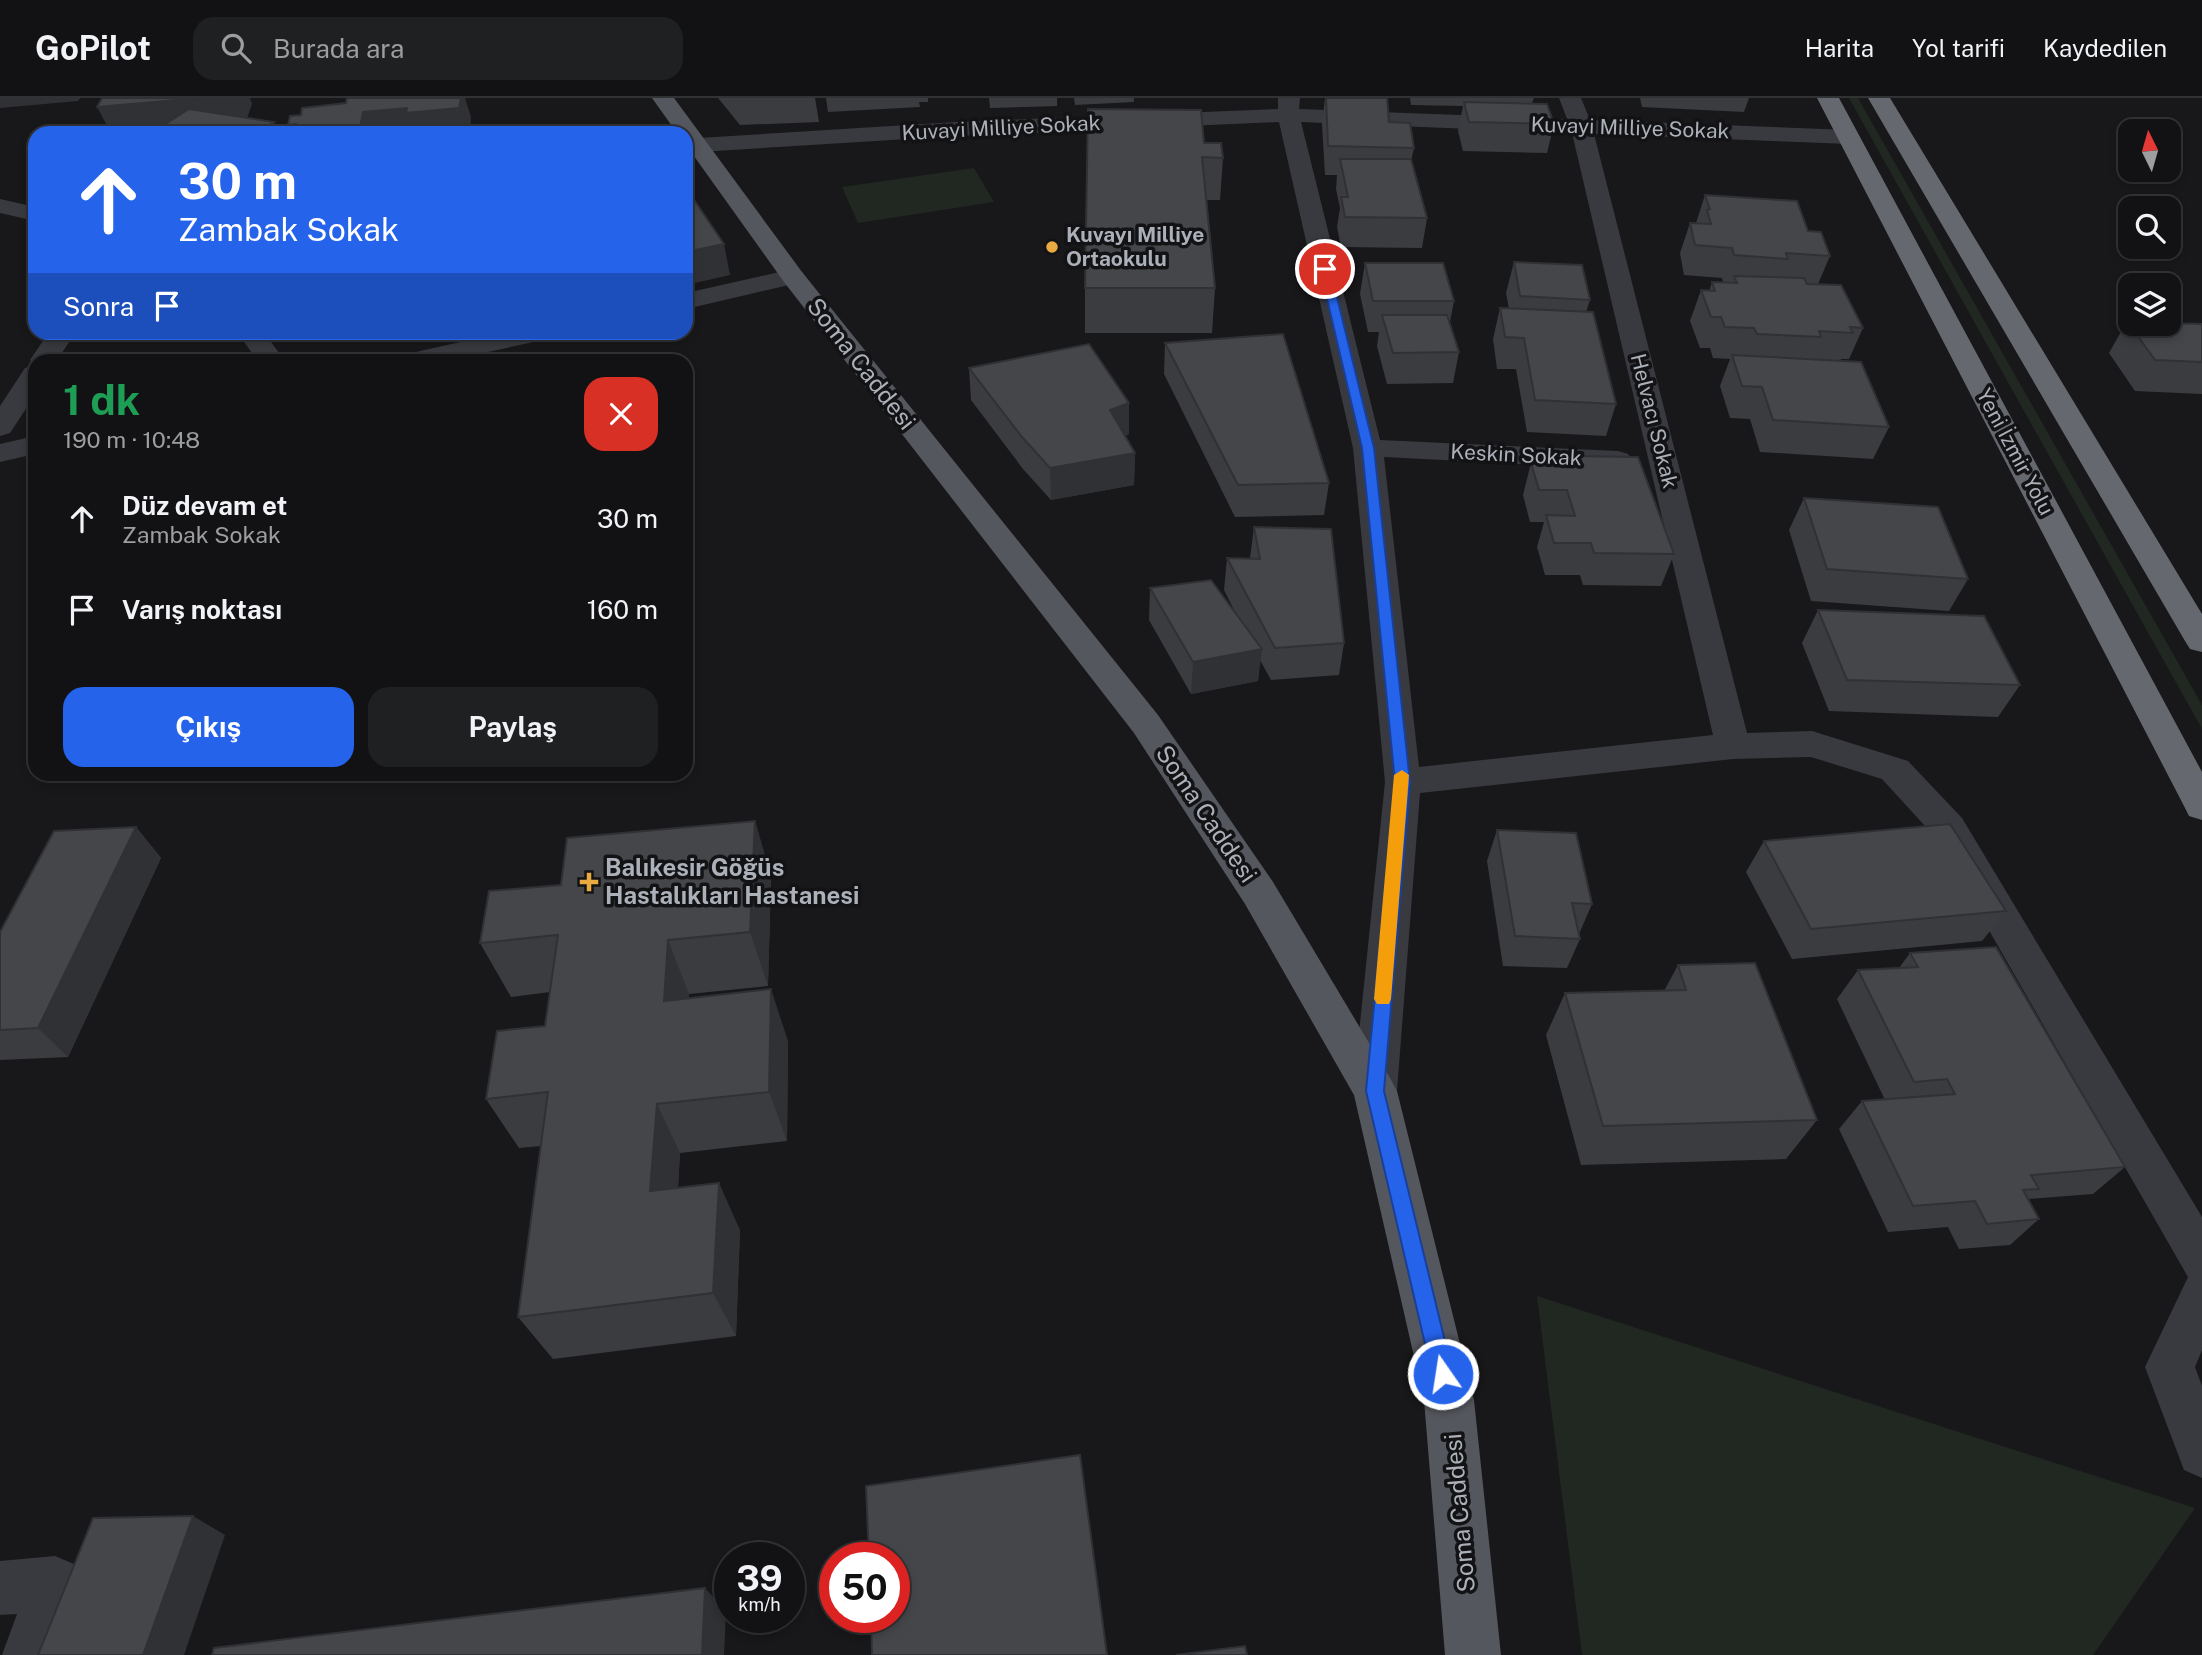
<!DOCTYPE html>
<html lang="tr">
<head>
<meta charset="utf-8">
<style>
	:root { --surface:#121214; --page:#1f2022; --text:#f1f3f6; --muted:#9c9ea0; --line:#313234; --accent:#2563eb }
	body { margin:0; font-family:"Public Sans",sans-serif; background:var(--page); color:var(--text); height:100vh; display:flex; flex-direction:column; font-size:26px; white-space:nowrap }
	* { box-sizing:border-box; margin:0 }
	p { font-size:23px; color:var(--muted) }
	.icon { flex:none; width:38px; height:38px; fill:none; stroke:currentColor; stroke-width:2; stroke-linecap:round; stroke-linejoin:round }
	.map { position:relative; flex:1; overflow:hidden }
	.sheet { position:absolute; left:28px; top:256px; width:665px; height:427px; display:flex; flex-direction:column; background:var(--surface); border-radius:21px; box-shadow:0 4px 10px #0003,0 0 0 2px var(--line) }
	.sheet>* { flex:none }
	.hud { position:absolute; left:28px; top:28px; width:665px; height:214px; border-radius:21px; box-shadow:0 4px 10px #0003,0 0 0 2px var(--line); background:#2563eb; color:#fff; overflow:hidden }
	.needle { width:46px; rotate:355deg }
	.buttons { position:absolute; left:2118px; top:21px; display:grid; gap:14px }
	.buttons a { display:grid; place-items:center; width:63px; height:63px; border-radius:14px; background:var(--surface); box-shadow:0 4px 10px #0003,0 0 0 2px var(--line); font-size:35px }
	.speed { position:absolute; left:714px; top:1444px; display:flex; gap:14px; font-size:35px; font-weight:700; text-align:center }
	.speed>* { display:grid; place-content:center; width:91px; height:91px; border-radius:50%; background:var(--surface); box-shadow:0 4px 10px #0003,0 0 0 2px var(--line); line-height:1 }
	.speed small { font-size:18px; font-weight:400 }
	.speed .limit { border:10px solid #d22; background:#fff; color:#111 }
	.pin { position:absolute; display:grid; place-items:center; width:60px; height:60px; color:#fff; margin:-30px; border:4px solid #fff; border-radius:50%; box-shadow:0 2px 7px #0007 }
	.me { position:absolute; width:77px; margin:-38px; rotate:347deg; stroke-linejoin:round; filter:drop-shadow(0 0 5px #0008) }
	.turn { display:flex; align-items:center; gap:24px; height:147px; padding:0 35px; font-size:32px }
	.turn .icon { width:91px; height:91px; stroke-width:2.5 }
	.turn b { display:block; font-size:49px; line-height:60px }
	.then { display:flex; align-items:center; height:66px; padding:0 35px; background:#0003; gap:14px; font-size:26px }
	.round { display:grid; place-items:center; flex:none; width:74px; height:74px; border-radius:21px; background:var(--page) }
	.head { display:flex; align-items:center; justify-content:space-between; height:119px; padding:0 35px }
	h1 { font-size:42px; font-weight:700; line-height:52px; color:#1e9e55 }
	.primary-button { display:flex; gap:14px; margin-top:auto; padding:14px 35px }
	.primary-button a { flex:1; height:80px; border-radius:21px; background:var(--accent); color:#fff; font-size:28px; font-weight:700; line-height:80px; text-align:center }
	.primary-button a+a { background:var(--page); color:var(--text) }
	ul { padding:0; list-style:none }
	li { display:flex; align-items:center; gap:21px; height:91px; padding:0 35px }
	li div { flex:1 }
	li b { display:block; font-size:26px }
	li em { font-style:normal }
	header { display:flex; align-items:center; gap:42px; box-sizing:border-box; height:98px; padding:0 35px; background:var(--surface); border-bottom:2px solid var(--line) }
	header strong { font-size:33px }
	nav { display:flex; gap:38px; margin-inline-start:auto; font-size:24px }
	.search { width:490px; height:63px; background:var(--page); display:flex; align-items:center; gap:18px; box-sizing:border-box; padding:0 24px; border-radius:21px; color:var(--muted); font-size:26px }
	.map>svg:first-child { display:block }
	.green { fill:#202821 }
	.lines { fill:none; stroke-linecap:round; stroke-linejoin:round }
	.minor { fill:#393a3f; fill-rule:evenodd }
	.major { fill:#55575e; fill-rule:evenodd }
	.highway { fill:#65686f; fill-rule:evenodd }
	.wall { fill:#3b3c40 }
	.shaded-wall { fill:#303134 }
	.building { fill:#45464a; stroke:#303134; stroke-width:2 }
	.route { fill:#2563eb; stroke:#184099; stroke-width:2 }
	.slow { fill:#f59e0b }
	.poi-dot { fill:#e9aa41; stroke:#131315; stroke-width:2.5 }
	.labels { text-anchor:middle; stroke-width:7; stroke-linejoin:round; paint-order:stroke }
	.far-street-label { font-size:21px; fill:#abb0b9; stroke:#131315 }
	.far-poi-label { font-size:21px; font-weight:bold; fill:#abb0b9; stroke:#131315; text-anchor:start }
	.street-label { font-size:24px; fill:#abb0b9; stroke:#131315 }
	.poi-label { font-size:24px; font-weight:bold; fill:#abb0b9; stroke:#131315; text-anchor:start }
</style>
</head>
<body>
<header>
<strong>GoPilot</strong>
<div class="search"><svg class="icon" aria-label="search" viewBox="0 0 24 24"><circle cx="10" cy="10" r="6"/><path d="M15 15l6 6"/></svg>Burada ara</div>
<nav><a>Harita</a><a>Yol tarifi</a><a>Kaydedilen</a></nav>
</header>
<div class="map">
<svg width="2202" height="1557" viewBox="0 0 2202 1557">
	<rect width="100%" height="100%" fill="#18181a"/>
	<path class="green" d="M1849,0H1858L2202,607V631Z
		M974,70L994,104L858,125L842,89Z
		M1537,1198L2195,1410L2093,1557H1582Z"/>
	<g class="lines">
		<path class="minor" d="M1278,0H1300L1299,11L1567,21L1559,0H1581L1590,22L1849,32L1857,34L1860,39L1857,44L1849,46L1594,36L1747,635L1812,633L1908,663L1962,720L2202,1119V1252L2195,1269L2202,1288V1380L2184,1372L2145,1269L2188,1179L1936,740L1882,681L1811,659L1733,661L1420,695L1397,993L1390,1006L1375,1012L1360,1006L1353,993L1385,684L1353,350L1279,24L956,38L699,54L691,52L688,47L691,42L699,40L956,24L1278,11ZM1301,24L1572,35L1713,637L1419,669L1384,359L1618,371L1628,368L1633,362L1628,356L1618,353L1380,342Z
			M0,101L35,109V123L0,115Z
			M793,171L802,174L806,179L802,184L686,211V195Z
			M49,234H76L57,262H35V297L10,335L0,338V308L25,270L35,268L30,262Z
			M237,234H264L284,262H257Z
			M505,234H556L552,240L451,262H403L407,256Z
			M35,338V356L0,364V346Z
			M55,1458L74,1466L82,1485L58,1557H2L17,1516L0,1517V1463Z"/>
		<path class="major" d="M652,0H674L802,174L1158,617L1273,784L1390,980L1397,993L1474,1302L1501,1557H1445L1424,1302L1354,997L1245,806L1134,635L784,184L686,47V35H677Z"/>
		<path class="highway" d="M1817,0H1839L2202,674V722L2189,718L2184,708Z
			M1868,0H1890L2202,516V554L2190,551L2185,543Z"/>
	</g>
	<path class="wall" d="M718,0H815L819,24L740,27Z
		M826,0H928V4H919L920,9L828,14Z
		M989,0H1057V8L990,10Z
		M1074,0H1134V4L1075,7Z
		M1325,0L1389,24L1414,50L1411,63L1427,120L1422,150L1341,149L1337,129L1340,110L1336,91L1337,77H1325L1322,26Z
		M1410,0H1534L1532,5L1554,26L1547,55L1463,53L1458,33L1463,8L1411,7Z
		M1640,0H1749L1744,14L1642,9Z
		M1204,45L1223,60L1220,102H1207L1215,190L1212,235H1085V190Z
		M1705,97L1808,133L1830,158L1818,186L1863,230L1849,261H1841L1840,263L1889,329L1873,361L1760,354L1750,321L1730,320L1720,288L1730,261L1713,260L1710,250H1700L1690,223L1701,192L1709,193L1712,184H1723L1722,180L1684,177L1680,155L1690,125H1696Z
		M1514,164L1590,202L1586,214L1616,306L1606,338L1527,334L1516,271H1497L1493,241L1500,210L1509,211L1506,195Z
		M1365,165L1454,203L1450,224L1459,254L1453,285L1387,286L1377,248L1379,234H1368L1360,196Z
		M2127,223L2202,226V296L2135,293L2109,255Z
		M1165,245L1329,385L1324,417L1235,419L1164,276Z
		M969,270L1129,305V336L1125,338L1135,355L1134,387L1051,402L1023,371L971,302Z
		M1567,358L1674,456L1661,488L1583,487L1580,477H1545L1537,449L1544,424H1530L1523,397L1531,365H1565Z
		M1804,400L1968,481L1949,513L1811,503L1789,432Z
		M1254,429L1344,545L1339,577L1271,582L1260,562L1258,583L1191,596L1149,522L1150,490L1236,516L1224,492L1227,460H1250Z
		M1818,512L2020,587L1998,619L1829,613L1802,545Z
		M755,723L771,779L768,888L689,896V900L788,943L787,1043L680,1055L678,1090L740,1132L736,1238L553,1261L518,1219L541,1048L519,1050L486,1001L545,928L550,894L511,899L480,845L561,787Z
		M136,729L161,760L68,959L0,962V834Z
		M1497,732L1592,806L1579,836L1580,841L1567,870L1503,868L1487,763Z
		M1764,743L2006,813L1982,843L1792,861L1746,774Z
		M1910,855L2125,1069L2093,1096L2028,1101L2039,1121L2010,1147L1959,1151L1948,1129L1888,1134L1839,1031L1862,1003L1885,1002L1837,901L1858,872L1899,870Z
		M1678,867L1817,1022L1786,1061L1581,1067L1546,937L1565,895L1664,893Z"/>
	<path class="shaded-wall" d="M0,0H80L78,3L0,10Z
		M200,0H250L252,6L245,26L142,35H111L97,9Z
		M461,0H465L471,19L470,35H359L363,14L407,10Z
		M274,24L279,35H257Z
		M296,26L299,35H291L288,27Z
		M724,146L730,177L686,187V154Z
		M1129,305V336L1110,344V312Z
		M1135,355L1134,387L1051,402L1050,370Z
		M1262,551L1258,583L1191,596L1193,564Z
		M755,723L771,779L768,888L750,834Z
		M136,729L161,760L68,959L38,930Z
		M668,842L689,896L686,955L664,903Z
		M771,891L788,943L787,1043L769,994Z
		M657,1006L680,1055L675,1139L650,1093Z
		M719,1085L740,1132L736,1238L713,1195Z
		M193,1418L225,1437L184,1557H143Z
		M705,1490L726,1513L724,1557H702Z"/>
	<path class="building" d="M102,0H200L97,9Z
		M347,0H461L459,10L406,15L407,10L363,14L359,35H293L296,26L288,27L290,18L301,17L302,10L346,5Z
		M1326,0H1387L1389,24L1410,25L1414,50L1328,48Z
		M1464,4L1547,6L1554,26L1469,24Z
		M189,11L274,24L257,35H151Z
		M1088,11L1201,12L1204,45H1221L1223,60L1202,59L1215,190H1085Z
		M1340,61H1411L1427,120L1345,119L1341,99H1348Z
		M686,90L724,146L686,154Z
		M1705,97L1797,103L1808,133L1821,134L1830,158L1786,155L1788,161L1734,157L1732,150L1695,147L1690,125L1711,126L1707,112L1710,111Z
		M1514,164L1582,167L1590,202L1520,198Z
		M1365,165H1443L1454,203H1373Z
		M1734,178L1804,180L1807,186L1841,187L1863,230L1850,229L1853,235L1819,233L1821,239L1757,236L1754,230L1725,229L1721,219H1711L1701,192L1715,193L1712,184L1737,185Z
		M1500,210L1593,214L1616,306L1535,302L1524,240L1505,239Z
		M1382,217H1447L1459,254L1393,255Z
		M2127,223H2130V226H2168V225L2202,226V264L2155,262Z
		M1283,236L1329,385L1238,387L1165,245Z
		M1089,246L1129,305L1110,312L1135,355L1050,370L1022,339L969,270Z
		M1732,257L1861,264L1889,329L1773,322L1762,289L1742,288Z
		M1567,358L1638,359L1674,456L1594,455L1591,445H1554L1546,417L1575,418L1567,392H1539L1531,365H1569Z
		M1804,400L1938,409L1968,481L1827,471Z
		M1254,429L1331,431L1344,545L1275,550L1227,460L1260,461Z
		M1211,482L1262,551L1193,564L1150,490Z
		M1818,512L1984,518L2020,587L1847,582Z
		M755,723L750,834L668,842L664,903L771,891L769,994L657,1006L650,1093L719,1085L713,1195L518,1219L548,994L486,1001L497,933L545,928L558,837L480,845L489,793L561,787L567,740Z
		M1950,726L2006,813L1811,831L1764,743Z
		M136,729L38,930L0,932V834L54,733Z
		M1497,732L1576,735L1592,806L1572,805L1580,841L1515,838Z
		M1996,849L2125,1069L2031,1077L2039,1091L2023,1092L2039,1121L1987,1126L1975,1103L1913,1108L1862,1003L1955,996L1947,981L1914,984L1858,872L1918,869L1910,855Z
		M1755,865L1817,1022L1603,1028L1565,895L1686,892L1678,867Z
		M1080,1357L1107,1557H872L871,1519H894V1460H869L866,1388Z
		M193,1418L143,1557H38L93,1420Z
		M705,1490L702,1557H212L214,1550Z
		M1245,1548L1247,1557H1176Z"/>
	<path class="route" d="M1325,168L1330,171L1374,350L1410,684L1384,993L1453,1276L1450,1284L1443,1287L1435,1284L1432,1276L1366,993L1395,684L1362,350L1320,171Z"/>
	<path class="slow" d="M1402,672L1409,677L1391,901L1389,906H1377L1374,901L1394,677Z"/>
	<g class="poi-dot">
		<circle cx="1052" cy="149" r="7"/>
		<path d="M585.5 773.5h7v7h7v7h-7v7h-7v-7h-7v-7h7z"/>
	</g>
	<g class="labels">
		<g class="far-street-label">
			<text transform="translate(1001 30) rotate(-3)" y="7">Kuvayi Milliye Sokak</text>
			<text transform="translate(1630 30) rotate(2)" y="7">Kuvayi Milliye Sokak</text>
			<text transform="translate(1654 323) rotate(76)" y="7">Helvacı Sokak</text>
			<text transform="translate(2015 354) rotate(62)" y="7">Yeni İzmir Yolu</text>
			<text transform="translate(1516 357) rotate(3)" y="7">Keskin Sokak</text>
		</g>
		<g class="far-poi-label">
			<text x="1066" y="144">Kuvayı Milliye<tspan x="1066" dy="24">Ortaokulu</tspan></text>
		</g>
		<g class="street-label">
			<text transform="translate(861 266) rotate(52)" y="8">Soma Caddesi</text>
			<text transform="translate(1206 716) rotate(56)" y="8">Soma Caddesi</text>
			<text transform="translate(1460 1415) rotate(-95)" y="8">Soma Caddesi</text>
		</g>
		<g class="poi-label">
			<text x="605" y="778">Balıkesir Göğüs<tspan x="605" dy="28">Hastalıkları Hastanesi</tspan></text>
		</g>
	</g>
</svg>
<div class="buttons">
<a><svg class="needle" viewBox="-14 -14 28 28"><path d="M0-13l5 13h-10z" fill="#e53935"/><path d="M0 13l5-13h-10z" fill="#9c9ea0"/></svg></a>
<a><svg class="icon" aria-label="search" viewBox="0 0 24 24"><circle cx="10" cy="10" r="6"/><path d="M15 15l6 6"/></svg></a>
<a><svg class="icon" aria-label="layers" viewBox="0 0 24 24"><path d="M12 4l9 5-9 5-9-5zM3 14l9 5 9-5"/></svg></a>
</div>
<div class="speed"><div>39<small>km/h</small></div><div class="limit">50</div></div>
<div class="pin" style="left:1325px;top:171px;background:#d93025"><svg class="icon" aria-label="arrive" viewBox="0 0 24 24"><path d="M6 21V4h12l-3 4 3 4H6"/></svg></div>
<svg class="me" style="left:1443px;top:1276px" viewBox="-20 -20 40 40"><circle r="17" fill="#2563eb" stroke="#fff" stroke-width="3"/><path d="M0-11L8 9 0 5-8 9z" fill="#fff"/></svg>
<div class="hud">
<div class="turn"><svg class="icon" aria-label="ahead" viewBox="0 0 24 24"><path d="M12 20V5M6 11l6-6 6 6"/></svg><div><b>30 m</b>Zambak Sokak</div></div>
<div class="then">Sonra<svg class="icon" aria-label="arrive" viewBox="0 0 24 24"><path d="M6 21V4h12l-3 4 3 4H6"/></svg></div>
</div>
<section class="sheet">
<div class="head"><div><h1>1 dk</h1><p>190 m · 10:48</p></div><a class="round" style="background:#d93025;color:#fff"><svg class="icon" aria-label="close" viewBox="0 0 24 24"><path d="M6 6l12 12M18 6L6 18"/></svg></a></div>
<ul>
<li><svg class="icon" aria-label="ahead" viewBox="0 0 24 24"><path d="M12 20V5M6 11l6-6 6 6"/></svg><div><b>Düz devam et</b><p>Zambak Sokak</p></div><em>30 m</em></li>
<li><svg class="icon" aria-label="arrive" viewBox="0 0 24 24"><path d="M6 21V4h12l-3 4 3 4H6"/></svg><div><b>Varış noktası</b></div><em>160 m</em></li>
</ul>
<div class="primary-button"><a>Çıkış</a><a>Paylaş</a></div>
</section>
</div>
</body>
</html>
